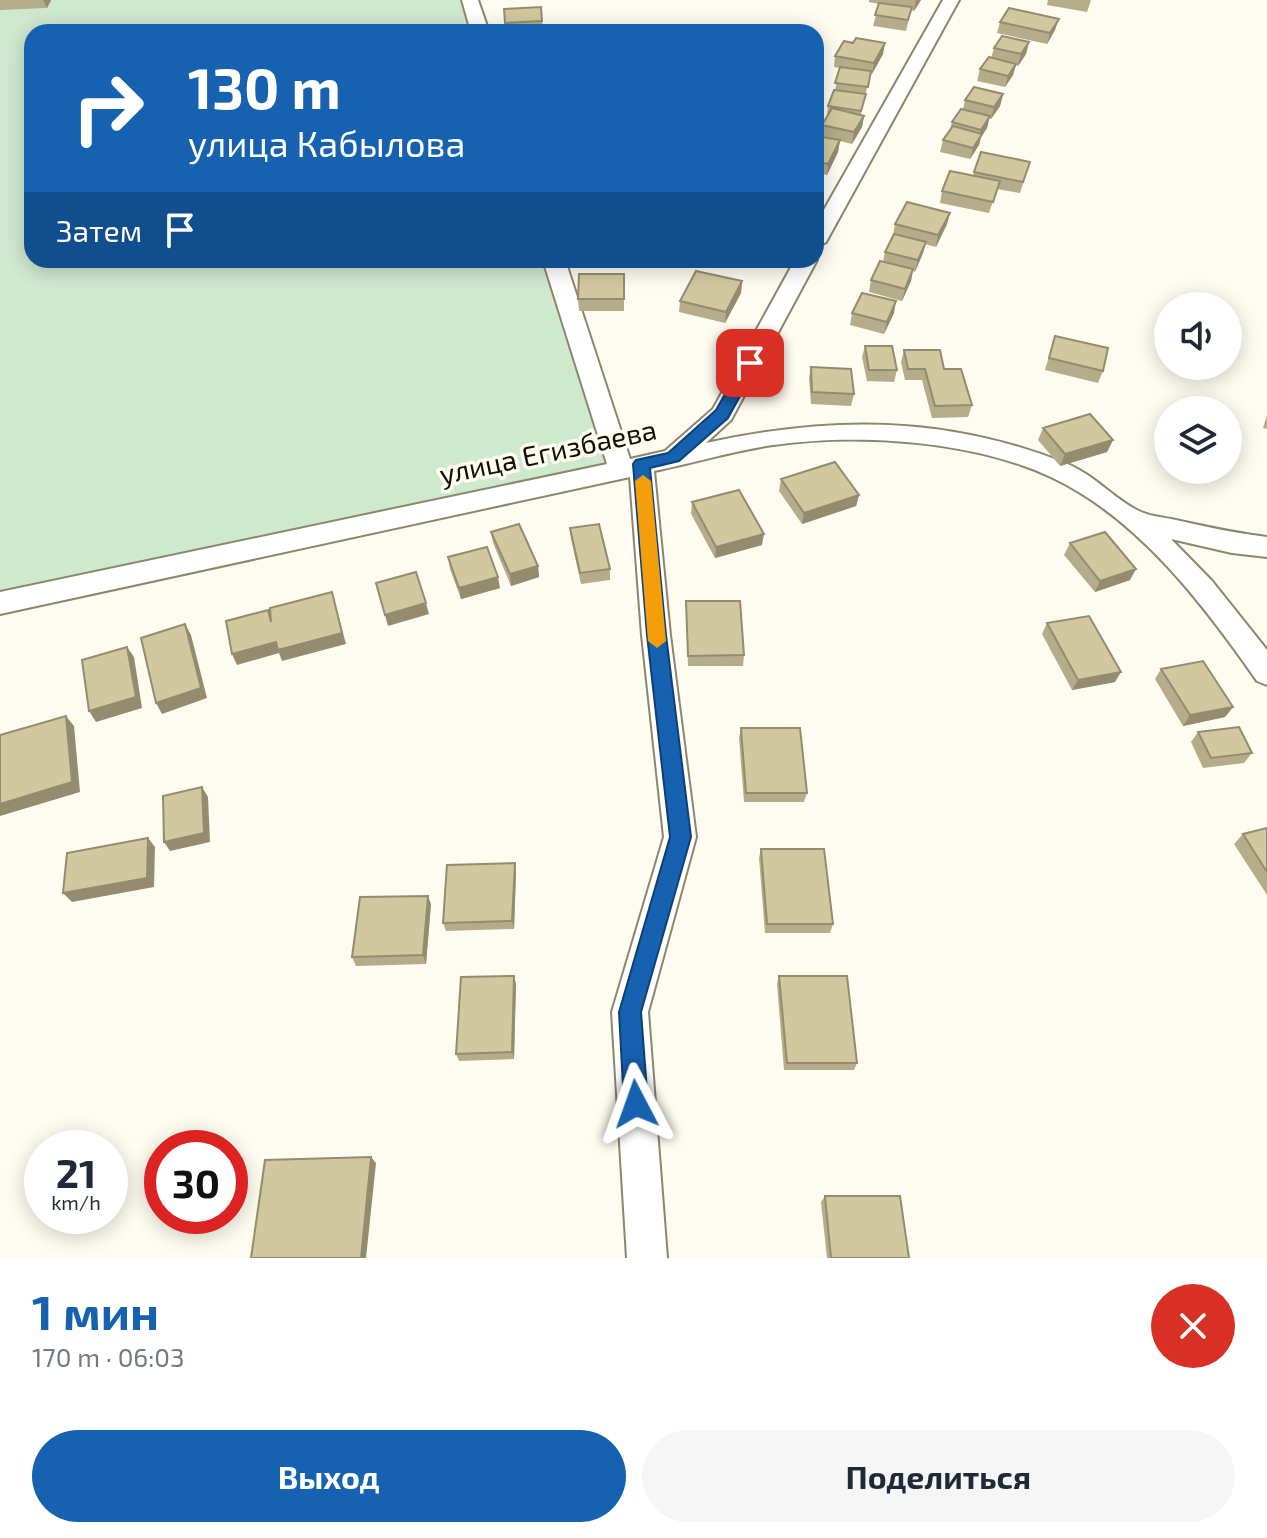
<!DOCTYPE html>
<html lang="ru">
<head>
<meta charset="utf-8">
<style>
	:root { --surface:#fff; --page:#f6f6f7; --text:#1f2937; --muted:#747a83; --accent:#1662b1 }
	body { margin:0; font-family:"Exo 2",sans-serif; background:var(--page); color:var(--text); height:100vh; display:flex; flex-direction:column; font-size:30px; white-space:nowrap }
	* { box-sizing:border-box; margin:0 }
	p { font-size:26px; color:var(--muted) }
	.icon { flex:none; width:44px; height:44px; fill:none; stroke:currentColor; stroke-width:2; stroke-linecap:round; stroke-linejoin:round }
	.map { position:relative; height:1258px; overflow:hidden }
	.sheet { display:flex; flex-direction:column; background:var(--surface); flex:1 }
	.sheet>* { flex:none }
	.guide { position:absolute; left:24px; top:24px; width:800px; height:244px; border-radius:24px; box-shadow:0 4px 20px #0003; background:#1662b1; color:#fff; overflow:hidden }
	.fabs { position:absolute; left:1154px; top:292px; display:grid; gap:16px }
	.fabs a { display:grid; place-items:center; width:88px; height:88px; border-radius:50%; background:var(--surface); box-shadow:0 4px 20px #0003; font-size:40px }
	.speed { position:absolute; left:24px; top:1130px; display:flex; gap:16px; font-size:40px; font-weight:700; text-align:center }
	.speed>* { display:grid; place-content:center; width:104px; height:104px; border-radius:50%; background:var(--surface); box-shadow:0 4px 20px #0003; line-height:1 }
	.speed small { font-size:20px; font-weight:400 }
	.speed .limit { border:12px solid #d22; background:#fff; color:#111 }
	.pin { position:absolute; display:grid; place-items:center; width:68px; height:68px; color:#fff; margin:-34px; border-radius:16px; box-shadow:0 4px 12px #0006 }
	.me { position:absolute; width:88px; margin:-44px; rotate:356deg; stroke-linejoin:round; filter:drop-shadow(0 0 6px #0008) }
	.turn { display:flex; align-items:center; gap:28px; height:168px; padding:0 32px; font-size:36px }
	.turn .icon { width:104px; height:104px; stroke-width:2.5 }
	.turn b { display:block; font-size:56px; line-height:68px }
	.then { display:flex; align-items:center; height:76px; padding:0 32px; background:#0003; gap:16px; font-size:30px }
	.round { display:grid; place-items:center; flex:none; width:84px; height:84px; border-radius:42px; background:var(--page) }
	.summary { display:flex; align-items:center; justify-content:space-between; height:136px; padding:0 32px }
	h1 { font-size:48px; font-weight:700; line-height:60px; color:var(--accent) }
	.action { display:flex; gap:16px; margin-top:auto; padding:16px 32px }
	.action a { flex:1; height:92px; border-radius:48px; background:var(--accent); color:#fff; font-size:32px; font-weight:700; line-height:92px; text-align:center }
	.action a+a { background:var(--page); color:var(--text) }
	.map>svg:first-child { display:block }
	.green { fill:#cfe9cf }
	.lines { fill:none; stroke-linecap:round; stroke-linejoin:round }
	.street-casing { stroke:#8c866c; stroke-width:4 }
	.street { fill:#fff; fill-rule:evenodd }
	.wall { fill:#b5ac89 }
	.shaded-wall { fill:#938c6f }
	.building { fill:#d2c89f; stroke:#938c6f; stroke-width:2 }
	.route { fill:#1662b1; stroke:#0e4073; stroke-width:2 }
	.slow { fill:#f59e0b }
	.labels { text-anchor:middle; stroke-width:7; stroke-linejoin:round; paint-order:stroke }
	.street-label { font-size:28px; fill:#110f06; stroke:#fefcf0 }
</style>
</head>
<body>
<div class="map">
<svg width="1267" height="1258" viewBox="0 0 1267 1258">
	<rect width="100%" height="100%" fill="#fefcf0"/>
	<path class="green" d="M0,0H460L470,32H32V260H544L612,469L0,597Z"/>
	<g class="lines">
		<g class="street-casing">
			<path id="street" d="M462,0H478L489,32H471Z
				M943,0H959L826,242L816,248V224Z
				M816,259L817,260L731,420L706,443C830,416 944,415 1065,463C1094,474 1116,501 1141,512C1150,516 1162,517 1171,519C1203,526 1234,533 1267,537V557L1232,553L1171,539L1212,581L1267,650V685L1257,681C1204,605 1139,519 1053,478C973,440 859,433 773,445C733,451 693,463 654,471L670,635L696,837L648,1012L667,1258H627L612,1012L664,837L642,635L630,477L0,614V592L607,464L543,260H565L630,459L665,451L713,409L795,260Z"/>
		</g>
		<use href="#street" class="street"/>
	</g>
	<path class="wall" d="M0,0H51L47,8L0,10Z
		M869,0H921L914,11L911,10L906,31L873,26L879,4L869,2Z
		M1048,0H1091L1087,12L1047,5Z
		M541,7L543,31L545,32H506L504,9Z
		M1000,22L1055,30L1047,44L997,33Z
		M1029,42L1026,54L1018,66L1016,65L1013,75L1005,87L977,81L980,69L991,58L994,48Z
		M883,54L872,74H870L861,115L864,116L862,127L852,144L840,141L838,152L827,175L816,173V136H821L822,125L827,117L828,106L835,90L840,68L834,67L835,56Z
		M1003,94L1000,106L991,119L989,118L987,128L981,137L979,145L970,159L940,152L943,140L950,130L952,122L963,109L965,100Z
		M1030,162L1020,193L997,189L989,213L940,203L942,191L973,176L974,172Z
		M950,213L947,224L936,247L925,244L923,253L915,272L913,271L911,281L902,301L869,292L871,280L883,262L885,252L893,236L895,224Z
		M584,260H646V267H584Z
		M624,274V311H579L578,299Z
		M742,281L741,293L725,323L679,312L680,301Z
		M852,313H894L884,334L850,325Z
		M1055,336L1103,371L1098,383L1045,370Z
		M865,346L897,370L894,382L867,381L862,357Z
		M904,350L944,369L972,405L968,417L932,418L922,380H905L901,362Z
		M811,367L854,394L851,406L811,404L809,378Z
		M1267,415V429L1263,428Z
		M1043,428L1113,440L1107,452L1060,466L1038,440Z
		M781,479L859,495L856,506L802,524L779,491Z
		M692,502L762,545L715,558L691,514Z
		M570,528L610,569V580L581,584L571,539Z
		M491,532L538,566L539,577L511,586L493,543Z
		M1070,543L1130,580L1095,592L1064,555Z
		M448,557L500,588L461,599L450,569Z
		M686,601L744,655L743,666H688Z
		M1047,623L1115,682L1072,690L1042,634Z
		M1161,669L1233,707L1225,717L1183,726L1155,679Z
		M741,728L807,793L804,802H744L739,738Z
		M1198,732L1252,753L1244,763L1203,768L1191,742Z
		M1267,828V895L1234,844L1243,834Z
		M761,849L833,924L830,933H765L759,858Z
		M515,863L516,872L514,929L446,931L443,923Z
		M431,904L426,964L356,966L352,957Z
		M779,976L857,1063L854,1070H784L777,984Z
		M516,984L514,1059L459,1061L456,1054Z
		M825,1196L909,1258H827L821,1202Z"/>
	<path class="shaded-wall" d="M43,0H51L47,8Z
		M916,0H921L914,11Z
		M1059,19L1055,30L1047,44L1050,33Z
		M1029,42L1026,54L1018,66L1021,54Z
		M885,43L883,54L872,74L874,63Z
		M1016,64L1013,75L1005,87L1008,76Z
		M1003,94L1000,106L991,119L994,107Z
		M864,116L862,127L852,144L854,132Z
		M990,116L987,128L981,137L979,145L970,159L973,148L979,138L981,130Z
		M840,140L838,152L827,175L828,164Z
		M950,213L947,224L936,247L938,235Z
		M926,242L923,253L915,272L918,260Z
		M913,269L911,281L902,301L905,289Z
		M742,281L741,293L725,323L726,312Z
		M896,301L894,313L884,334L887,322Z
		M1113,440L1107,452L1060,466L1065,454Z
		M859,495L856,506L802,524L804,513Z
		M764,534L762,545L715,558L716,547Z
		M538,566L539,577L511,586L510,574Z
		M1136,569L1130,580L1095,592L1100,581Z
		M498,577L500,588L461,599L459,588Z
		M332,592L346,644L282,661L279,653L237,665L232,654Z
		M426,603L429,614L388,626L385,615Z
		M185,624L191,635L207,698L162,714L156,703Z
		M127,647L134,657L142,708L96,722L89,711Z
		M1121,672L1115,682L1072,690L1078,680Z
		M1233,707L1225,717L1183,726L1190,715Z
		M66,716L74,726L80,792L0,816V804Z
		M202,787L208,797L210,842L170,851L164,842Z
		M148,838L155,847L154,887L72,902L63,893Z
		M515,863L516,872L514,929L512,921Z
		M428,896L431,904L426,964L423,955Z
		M514,976L516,984L514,1059L512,1052Z
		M371,1157L376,1163L366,1258H361Z"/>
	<path class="building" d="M879,3L912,7L908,20L875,15Z
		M541,7L542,21L505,23L504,9Z
		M1009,8L1059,19L1050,33L1000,22Z
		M1002,36L1029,42L1021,54L994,48Z
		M856,38L885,43L874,63L835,56L844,41L853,43Z
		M989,57L1016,64L1008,76L980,69Z
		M840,67L871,71L868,87L835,83Z
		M974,87L1003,94L994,107L965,100Z
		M834,90L866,94L861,111L828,106Z
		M832,108L864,116L854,132L822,125Z
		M961,109L990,116L981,130L952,122Z
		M953,126L982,134L973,148L943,140Z
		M816,136L840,140L828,164L816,161Z
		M981,152L1030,162L1023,182L974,172Z
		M950,171L1000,181L993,202L942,191Z
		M907,202L950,213L938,235L895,224Z
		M894,234L926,242L918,260L885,252Z
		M880,261L913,269L905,289L871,280Z
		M696,271L742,281L726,312L680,301Z
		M579,274H624V299H578Z
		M862,293L896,301L887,322L852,313Z
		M1055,336L1108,348L1103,371L1049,358Z
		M865,346H892L897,370H869Z
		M904,350H940L944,369H961L972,405L935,406L925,369H908Z
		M811,367L851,369L854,394L812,392Z
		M1090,414L1113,440L1065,454L1043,428Z
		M835,462L859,495L804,513L781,479Z
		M739,490L764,534L716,547L692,502Z
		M519,524L538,566L510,574L491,532Z
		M599,524L610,569L580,573L570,528Z
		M1105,532L1136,569L1100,581L1070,543Z
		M487,547L498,577L459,588L448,557Z
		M416,572L426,603L385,615L376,583Z
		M332,592L342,633L278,650L276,642L232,654L226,621L268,610L271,622L270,608Z
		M686,601H740L744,655L688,656Z
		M1089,616L1121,672L1078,680L1047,623Z
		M185,624L201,688L156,703L141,638Z
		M127,647L136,697L89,711L82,660Z
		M1203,661L1233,707L1190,715L1161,669Z
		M66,716L72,782L0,804V735Z
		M1239,727L1252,753L1211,758L1198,732Z
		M741,728H800L807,793H746Z
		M202,787L204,833L164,842L163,796Z
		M1267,828V872L1243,834Z
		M148,838L147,878L63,893L67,853Z
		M761,849H824L833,924H767Z
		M515,863L512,921L443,923L447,865Z
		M428,896L423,955L352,957L360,897Z
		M514,976L512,1052L456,1054L461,977Z
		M779,976H847L857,1063H787Z
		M371,1157L361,1258H251L265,1160Z
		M825,1196H900L909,1258H831Z"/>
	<path class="route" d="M750,358L758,363L728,418L679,461L650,468L666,635L691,837L641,1012L648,1104L645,1113L636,1116L628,1113L624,1104L619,1012L670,837L647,635L633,464L636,460L668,453L716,410L745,359Z"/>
	<path class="slow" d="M643,475L651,481L666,641L657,648L648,641L635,481Z"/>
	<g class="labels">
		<g class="street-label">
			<text transform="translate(548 452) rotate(-12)" y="10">улица Егизбаева</text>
		</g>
	</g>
</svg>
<div class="fabs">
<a><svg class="icon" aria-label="sound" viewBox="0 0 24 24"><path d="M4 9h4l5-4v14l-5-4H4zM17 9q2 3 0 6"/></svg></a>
<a><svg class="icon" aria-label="layers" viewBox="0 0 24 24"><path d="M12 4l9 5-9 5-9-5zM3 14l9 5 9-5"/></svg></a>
</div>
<div class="speed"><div>21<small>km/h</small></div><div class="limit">30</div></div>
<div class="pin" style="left:750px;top:363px;background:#d93025"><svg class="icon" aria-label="arrive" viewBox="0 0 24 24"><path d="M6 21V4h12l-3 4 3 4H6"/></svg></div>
<svg class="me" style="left:636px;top:1104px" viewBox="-20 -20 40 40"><path d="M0-17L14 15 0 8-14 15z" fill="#1662b1" stroke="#fff" stroke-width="4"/></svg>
<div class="guide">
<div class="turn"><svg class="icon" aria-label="right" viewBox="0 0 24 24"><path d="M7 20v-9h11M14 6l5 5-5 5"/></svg><div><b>130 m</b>улица Кабылова</div></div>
<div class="then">Затем<svg class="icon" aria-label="arrive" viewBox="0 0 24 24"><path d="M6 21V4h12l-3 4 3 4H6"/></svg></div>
</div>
</div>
<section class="sheet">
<div class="summary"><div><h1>1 мин</h1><p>170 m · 06:03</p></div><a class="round" style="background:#d93025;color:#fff"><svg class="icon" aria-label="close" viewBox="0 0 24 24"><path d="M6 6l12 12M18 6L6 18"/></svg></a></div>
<div class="action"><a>Выход</a><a>Поделиться</a></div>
</section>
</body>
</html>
